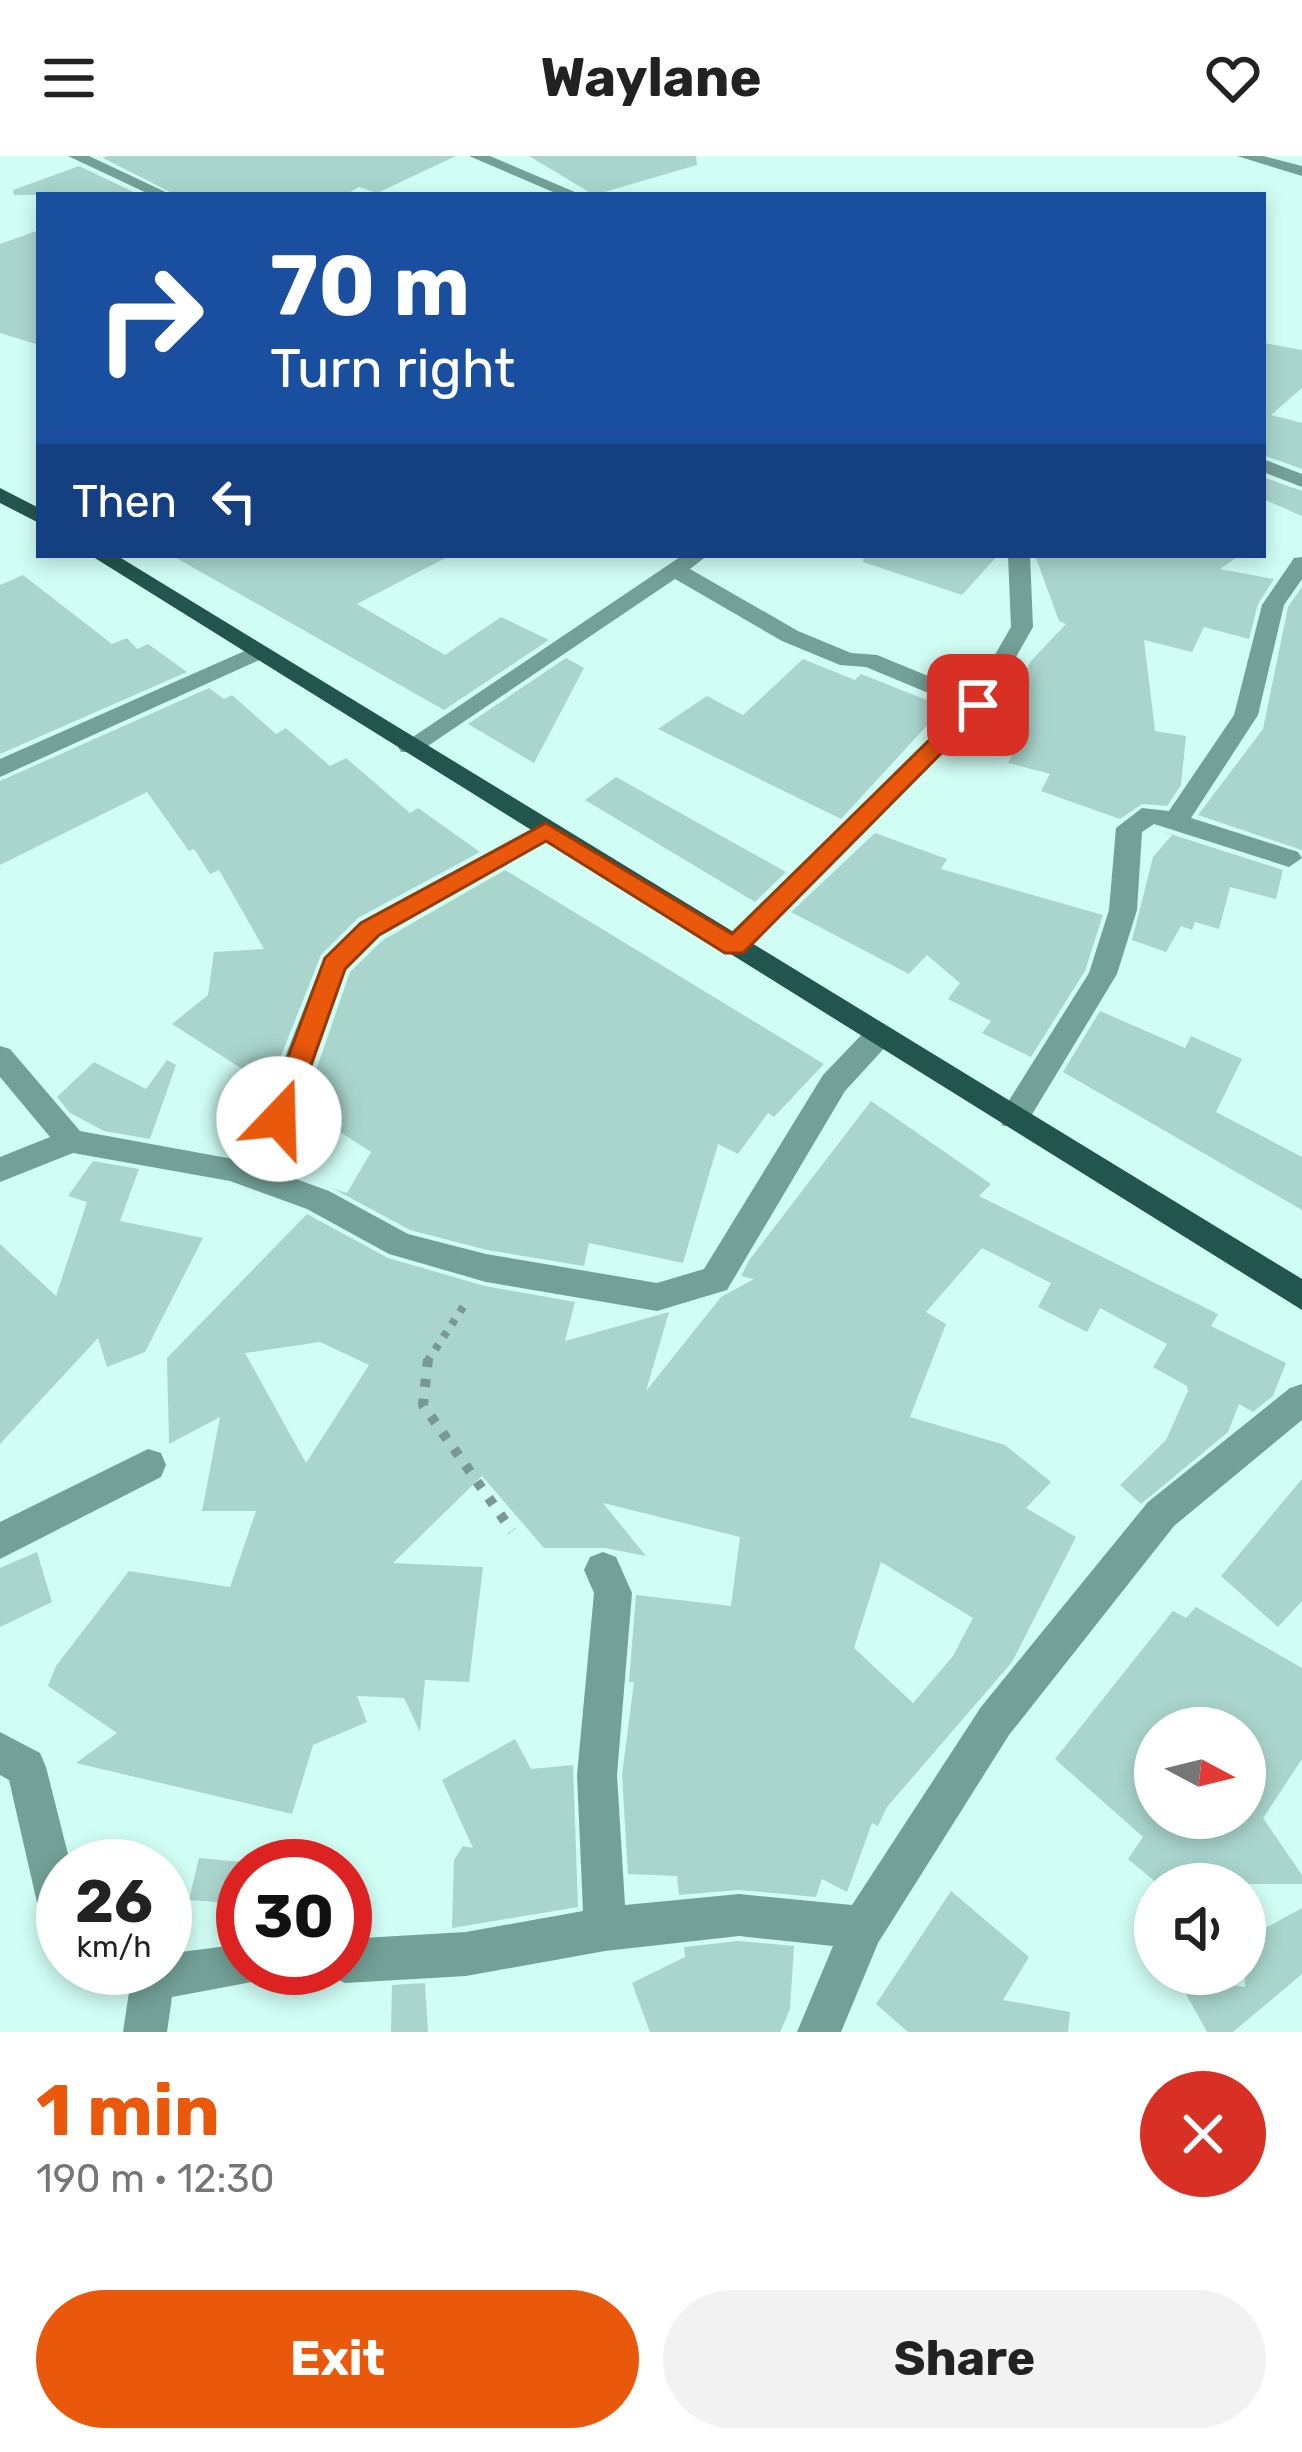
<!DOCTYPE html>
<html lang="en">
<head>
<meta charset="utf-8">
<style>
	:root { --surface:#fff; --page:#f2f2f2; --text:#222; --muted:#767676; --accent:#ea580c }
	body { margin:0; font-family:Rubik,sans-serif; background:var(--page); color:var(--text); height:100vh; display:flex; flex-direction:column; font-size:45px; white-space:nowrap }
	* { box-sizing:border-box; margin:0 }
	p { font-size:39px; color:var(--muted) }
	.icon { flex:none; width:66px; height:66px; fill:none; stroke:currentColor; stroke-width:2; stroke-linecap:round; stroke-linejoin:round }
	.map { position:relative; height:1876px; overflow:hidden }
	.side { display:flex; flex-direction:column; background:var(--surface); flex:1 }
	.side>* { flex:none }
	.banner { position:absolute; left:36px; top:36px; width:1230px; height:366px; border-radius:0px; box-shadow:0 6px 18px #0003; background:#1a4fa0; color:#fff; overflow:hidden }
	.needle { width:78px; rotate:97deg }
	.tools { position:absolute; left:1134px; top:1551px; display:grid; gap:24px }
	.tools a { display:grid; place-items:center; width:132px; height:132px; border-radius:50%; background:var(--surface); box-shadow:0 6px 18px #0003; font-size:60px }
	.speed { position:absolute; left:36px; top:1683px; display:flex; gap:24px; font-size:60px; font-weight:700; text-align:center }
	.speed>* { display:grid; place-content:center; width:156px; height:156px; border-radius:50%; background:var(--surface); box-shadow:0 6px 18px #0003; line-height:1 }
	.speed small { font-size:30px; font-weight:400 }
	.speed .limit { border:18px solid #d22; background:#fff; color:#111 }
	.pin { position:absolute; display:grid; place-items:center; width:102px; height:102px; color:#fff; margin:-51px; border-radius:24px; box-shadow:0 6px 18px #0006 }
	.me { position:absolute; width:132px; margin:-66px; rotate:21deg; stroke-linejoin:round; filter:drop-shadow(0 0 9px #0008) }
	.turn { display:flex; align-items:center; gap:42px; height:252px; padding:0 36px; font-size:54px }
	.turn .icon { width:156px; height:156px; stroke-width:2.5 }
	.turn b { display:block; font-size:84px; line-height:102px }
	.then { display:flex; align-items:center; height:114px; padding:0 36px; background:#0003; gap:24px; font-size:45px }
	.round { display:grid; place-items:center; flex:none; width:126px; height:126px; border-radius:63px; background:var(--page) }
	.head { display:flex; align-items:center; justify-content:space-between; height:204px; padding:0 36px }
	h1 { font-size:72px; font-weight:700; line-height:90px; color:var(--accent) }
	.action { display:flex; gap:24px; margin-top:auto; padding:24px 36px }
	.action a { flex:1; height:138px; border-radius:72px; background:var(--accent); color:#fff; font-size:48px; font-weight:700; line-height:138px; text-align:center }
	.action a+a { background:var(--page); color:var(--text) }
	header { display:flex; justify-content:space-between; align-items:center; height:156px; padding:0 36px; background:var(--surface); font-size:54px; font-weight:700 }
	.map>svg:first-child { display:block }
	.building { fill:#a9d5cd; fill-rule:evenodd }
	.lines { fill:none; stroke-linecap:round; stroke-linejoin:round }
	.path-far1 { stroke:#789993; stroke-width:8; stroke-dasharray:6 9; stroke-linecap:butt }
	.path { stroke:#789993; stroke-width:10; stroke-dasharray:8 12; stroke-linecap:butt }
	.minor { fill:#73a097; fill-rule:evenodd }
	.major { fill:#22554d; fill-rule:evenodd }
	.route { fill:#ea580c; stroke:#983908; stroke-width:3 }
</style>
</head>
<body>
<header><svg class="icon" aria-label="menu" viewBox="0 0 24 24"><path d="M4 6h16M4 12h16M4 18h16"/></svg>Waylane<svg class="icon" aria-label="heart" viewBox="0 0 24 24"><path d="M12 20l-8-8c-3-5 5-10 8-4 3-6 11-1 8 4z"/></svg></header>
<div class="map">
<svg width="1302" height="1876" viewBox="0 0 1302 1876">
	<rect width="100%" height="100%" fill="#d0fdf4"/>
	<path class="building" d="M108,0H456L377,37L359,31L345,39H176L103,2Z
		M529,0H696L697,9L594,39Z
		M79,10L140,39H14L13,34Z
		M39,74V189L0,177V88Z
		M1263,187L1302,194V232L1271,259L1302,267V313L1263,299Z
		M1263,321L1302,335V360L1263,343Z
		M171,399H451L357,448L445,499L501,461L549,484L444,554Z
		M864,399H998L962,439L863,406Z
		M1035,399H1240L1220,413L1274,423L1258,448L1249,483L1204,471L1192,496L1144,484L1155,575L1186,580L1181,629L1167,650L1142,648L1120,663L1041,635L1050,618L1008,607L1024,575L999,568L1030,506L1066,468L1059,465Z
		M23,419L112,488L127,482L137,493L148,488L187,516L0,598V429Z
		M1302,431V694L1198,659L1263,573L1288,451Z
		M566,502L584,512L534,607L468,568Z
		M803,503L855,524L861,518L944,551L841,663L658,573L707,540L743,559Z
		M209,532L224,543L232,539L276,578L286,572L330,610L346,602L410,657L418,652L480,696L358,762L321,799L269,930L172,868L208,839L214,796L264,793L219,714L210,718L194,693L189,695L147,636L0,709V625Z
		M616,621L786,716L755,746L585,644Z
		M1155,673L1283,714L1276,743L1230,731L1219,773L1195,766L1192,774L1181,770L1166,796L1132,784L1153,701L1172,679Z
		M875,677L947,703L941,713L1103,759L1085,815L1031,901L982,877L991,865L948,843L960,827L927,799L909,818L791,756Z
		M505,714L824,908L774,961L768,957L738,998L718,988L683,1107L589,1087L584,1110L487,1094L410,1074L332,1032L347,1037L371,996L303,952L350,816L383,784Z
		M1100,855L1185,892L1191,880L1242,903L1216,956L1302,1001V1054L1063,916Z
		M167,904L176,909L150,983L104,975L70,957L57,941L94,906L146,933Z
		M871,945L991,1028L979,1040L1218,1158L1211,1170L1286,1207L1273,1240L1253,1256L1239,1248L1228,1276L1141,1348L1120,1329L1166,1284L1188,1235L1187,1230L1153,1211L1167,1188L1100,1152L1087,1176L1038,1151L1051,1127L982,1092L926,1156L946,1168L910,1261L1005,1289L1051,1326L1026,1352L1076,1381L1012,1506L887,1651L878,1670L872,1667L847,1736L822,1723L816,1741L739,1734L679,1739L677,1720L628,1718L622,1619L634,1526H629L636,1439L731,1450L740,1381L603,1347L646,1400L605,1392H544L482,1320L393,1407L483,1411L469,1526L425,1524L420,1576L404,1542L357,1540L367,1566L313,1589L292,1658L76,1607L117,1577L48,1530L56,1510L129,1415L230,1431L256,1355H202L220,1261L169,1288L167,1202L307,1058L388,1102L485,1130L575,1146L565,1185L669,1156L646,1235L721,1141L754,1123L741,1120L750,1103ZM320,1186L369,1209L306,1307L245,1197ZM881,1406L973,1462L953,1500L913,1547L854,1492Z
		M93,1005L139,1013L120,1065L203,1082L145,1196L107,1211L98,1182L0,1288V1088L56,1140L87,1046L68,1040Z
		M1302,1323V1445L1278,1471L1221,1420Z
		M37,1396L52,1446L0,1471V1412Z
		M1196,1451L1302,1512V1603L1263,1662L1302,1719V1728H1158L1128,1703L1143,1681L1055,1603L1173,1455L1186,1462ZM1155,1572H1245V1662L1155,1665Z
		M515,1583L531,1613L573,1609L578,1751L452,1772L454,1704L463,1690L473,1692L442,1624Z
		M199,1702L243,1706V1748L189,1744Z
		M951,1735L1029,1801L1003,1844L1070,1856L1068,1876H908L876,1848Z
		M1302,1752V1818L1233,1876H1207L1177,1822L1245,1831V1783Z
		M739,1785L794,1790L790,1853L780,1876H650L632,1827L685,1801L684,1791Z
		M425,1827L428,1876H391L392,1829Z"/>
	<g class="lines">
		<path class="path-far1" d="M427,1206L467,1145"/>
		<path class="path" d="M428,1203L423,1249L512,1375"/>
		<path class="minor" d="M68,0H89L172,39H151Z
			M469,0H490L582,39H560Z
			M1237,0H1263L1302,10V20Z
			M1263,303L1302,318V331L1263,316Z
			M683,399H708L690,413L798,475L851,497L877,499L972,538L1011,471L1008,399H1030L1033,471L986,554L744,797H724L720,790L724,783L962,551L866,511L840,509L782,485L675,423L419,596H401L398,591Z
			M1302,401V423L1284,449L1258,559L1191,662L1298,696L1302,702L1289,711L1154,668L1142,676L1137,754L1117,818L1025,970H1003L999,962L1003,954L1089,817L1109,754L1116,672L1142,652L1169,655L1234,559L1262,449L1294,402Z
			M256,490L268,497L264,502L0,621V603Z
			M546,665L555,668L559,674L555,680L380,780L346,814L294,963L271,1014L329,1035L408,1078L486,1098L657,1127L704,1113L823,919L869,871H889L894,879L889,887L845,935L727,1134L657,1155L486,1126L389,1098L307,1053L230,1025L73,997L0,1026V1001L50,981L0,921V890L10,893L80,975L244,1005L324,802L360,766Z
			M1302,1228V1264L1174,1370L1009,1579L878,1787L841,1876H797L833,1790L739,1780L605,1795L466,1820L345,1827L330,1820L326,1812H345V1783L466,1776L583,1755L577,1619L594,1437L584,1414L590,1401L603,1396L616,1401L632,1437L617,1619L625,1749L739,1738L852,1749L981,1551L1148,1346L1290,1232Z
			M148,1293L161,1297L166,1309L161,1321L0,1403V1366Z
			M0,1576L40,1597L46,1611L71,1710H63V1786L48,1779L41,1764L9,1624L0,1619Z
			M243,1788V1812H264L258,1825L172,1841L167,1876H123L129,1836L108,1827L101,1812H165V1798Z"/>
		<path class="major" d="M0,332L39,352V367L0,347Z
			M90,399H116L1302,1123V1154Z"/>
	</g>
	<path class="route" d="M970,544L989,549L743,797H725L546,685L379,779L345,813L289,971H270L265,963L325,802L361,767L546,667L732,778Z"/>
</svg>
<div class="tools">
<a><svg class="needle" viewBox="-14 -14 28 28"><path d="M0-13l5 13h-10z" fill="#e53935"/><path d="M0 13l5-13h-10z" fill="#767676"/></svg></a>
<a><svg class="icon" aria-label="sound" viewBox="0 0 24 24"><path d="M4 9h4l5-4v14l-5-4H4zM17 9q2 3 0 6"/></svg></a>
</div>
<div class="speed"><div>26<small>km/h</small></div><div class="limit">30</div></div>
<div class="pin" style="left:978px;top:549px;background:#d93025"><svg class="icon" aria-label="arrive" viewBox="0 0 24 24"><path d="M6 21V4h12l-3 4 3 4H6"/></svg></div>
<svg class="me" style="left:279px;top:963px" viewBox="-20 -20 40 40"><circle r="19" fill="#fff"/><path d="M0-13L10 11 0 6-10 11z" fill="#ea580c"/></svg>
<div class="banner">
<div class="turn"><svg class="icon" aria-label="right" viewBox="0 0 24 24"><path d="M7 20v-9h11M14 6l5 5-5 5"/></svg><div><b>70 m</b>Turn right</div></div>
<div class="then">Then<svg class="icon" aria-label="left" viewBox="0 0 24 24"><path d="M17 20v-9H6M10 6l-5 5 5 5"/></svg></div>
</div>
</div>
<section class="side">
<div class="head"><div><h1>1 min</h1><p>190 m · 12:30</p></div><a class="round" style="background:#d93025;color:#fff"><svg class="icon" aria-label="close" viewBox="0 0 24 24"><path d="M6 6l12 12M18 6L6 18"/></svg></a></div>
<div class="action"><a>Exit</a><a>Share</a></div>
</section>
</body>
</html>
